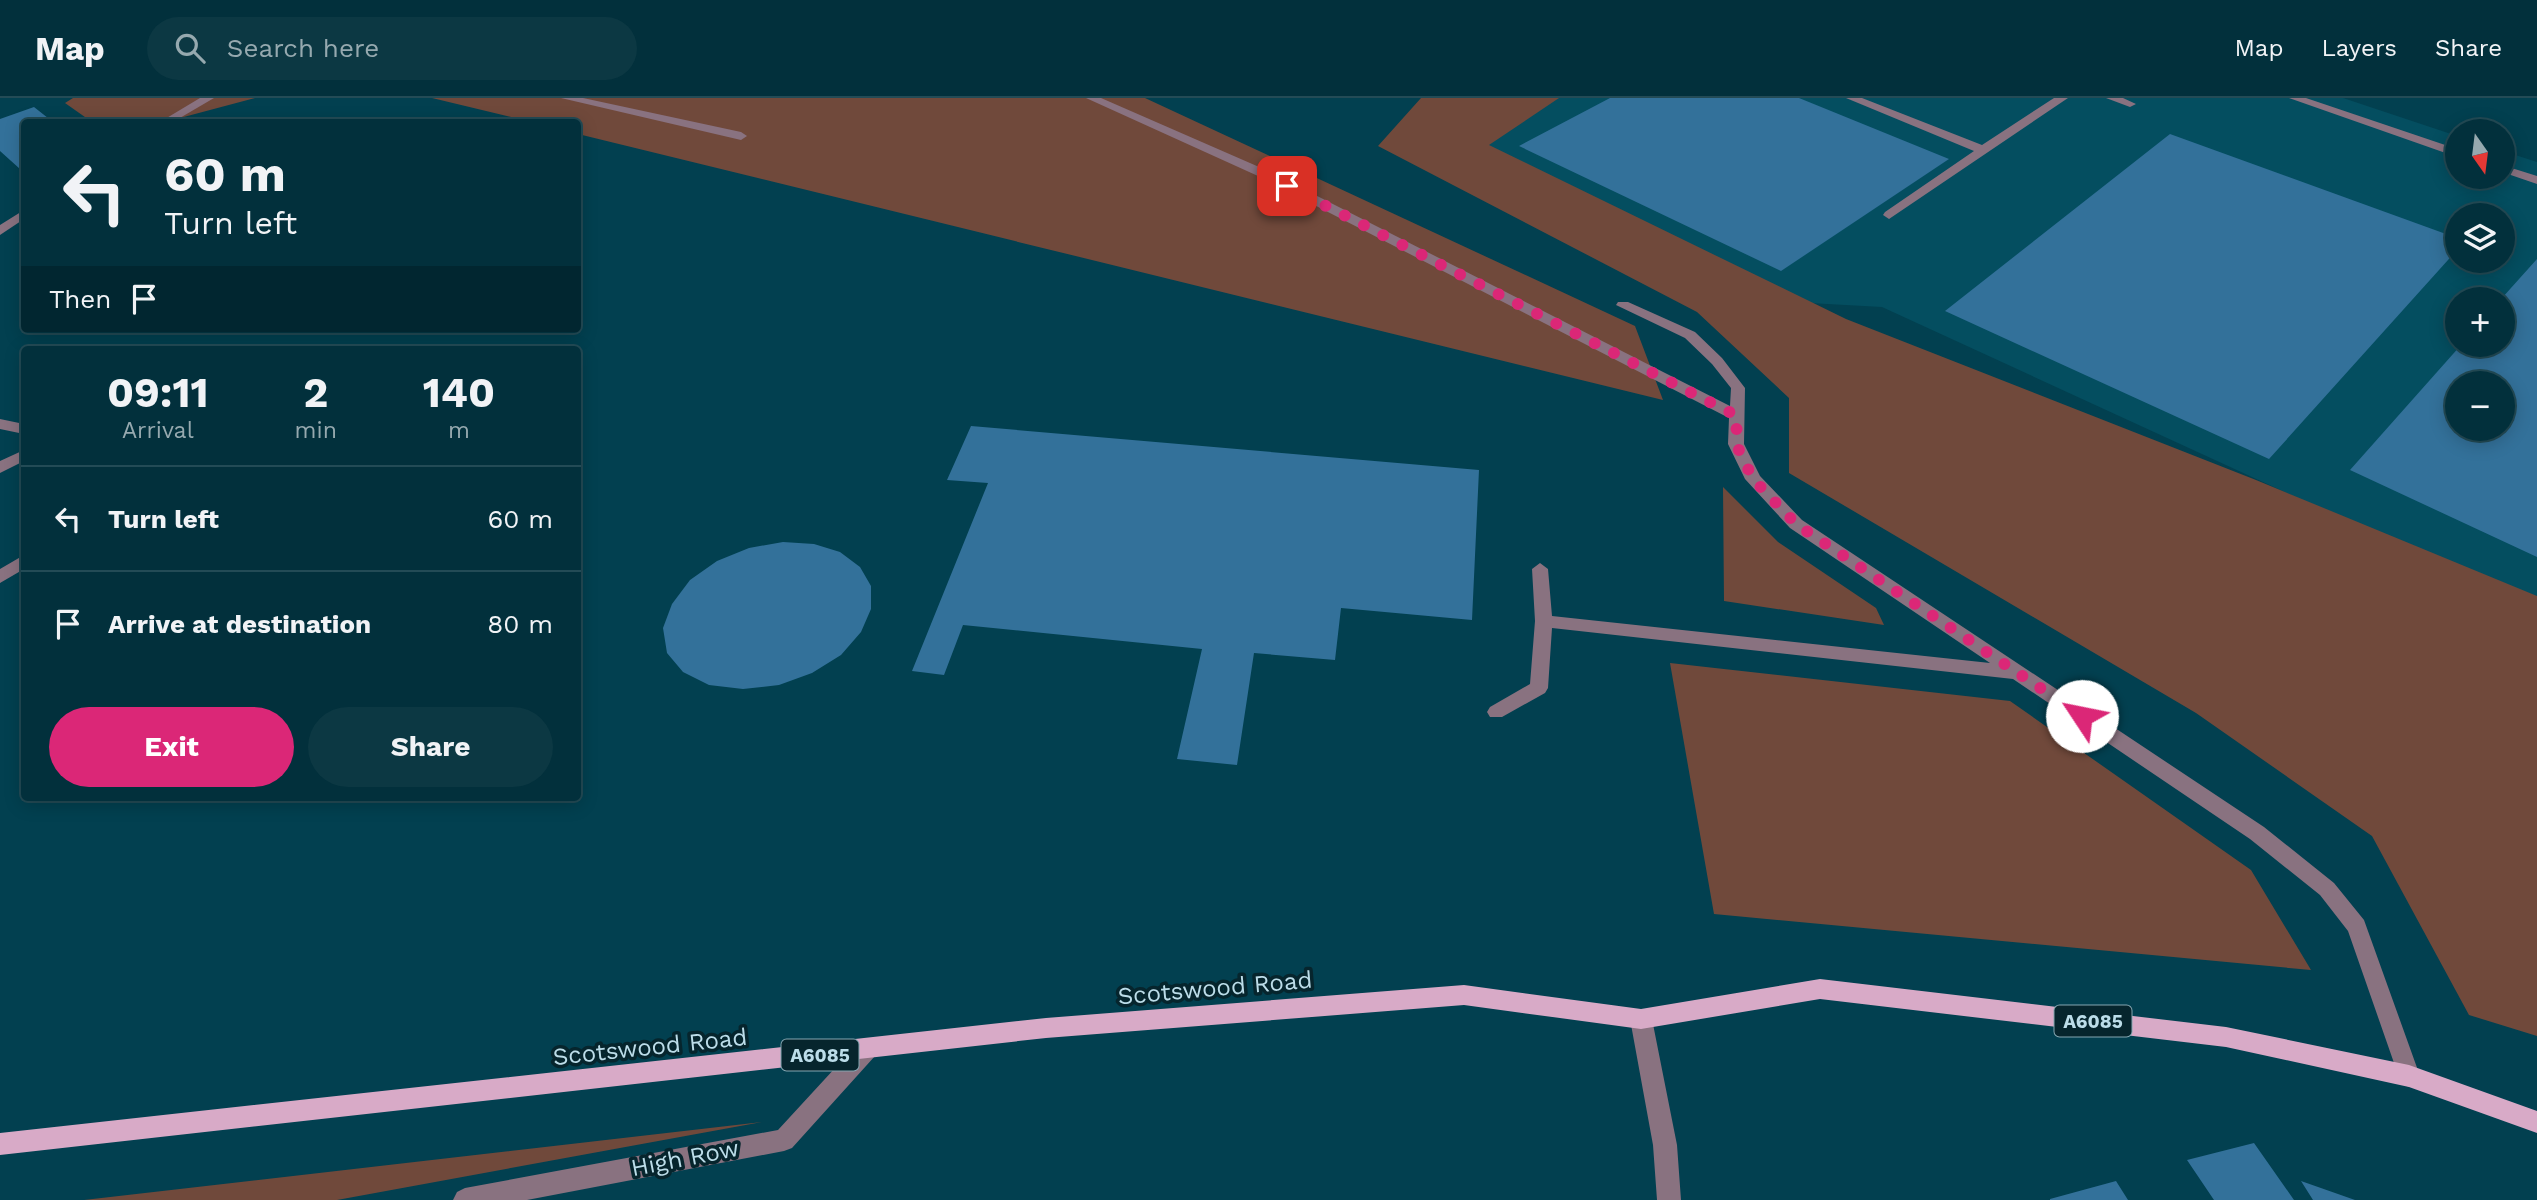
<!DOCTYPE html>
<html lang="en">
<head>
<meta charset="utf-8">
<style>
	:root { --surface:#02303c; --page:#0c3843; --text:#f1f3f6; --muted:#96a9af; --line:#234b56; --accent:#db2777 }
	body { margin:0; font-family:"Work Sans",sans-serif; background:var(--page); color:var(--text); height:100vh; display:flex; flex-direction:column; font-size:26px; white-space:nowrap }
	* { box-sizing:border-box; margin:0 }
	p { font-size:23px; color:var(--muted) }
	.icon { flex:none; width:38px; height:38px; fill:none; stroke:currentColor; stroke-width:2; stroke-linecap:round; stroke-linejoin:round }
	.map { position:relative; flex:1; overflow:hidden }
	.details { position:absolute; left:21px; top:248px; width:560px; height:455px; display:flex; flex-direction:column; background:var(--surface); border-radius:7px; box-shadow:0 4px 18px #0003,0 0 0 2px var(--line) }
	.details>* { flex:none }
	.banner { position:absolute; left:21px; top:21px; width:560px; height:214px; border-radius:7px; box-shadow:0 4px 18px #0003,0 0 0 2px var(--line); background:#02303c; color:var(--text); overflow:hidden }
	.needle { width:46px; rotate:166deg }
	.fabs { position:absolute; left:2445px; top:21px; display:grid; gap:14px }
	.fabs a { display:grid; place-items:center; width:70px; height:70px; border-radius:50%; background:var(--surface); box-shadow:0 4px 18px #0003,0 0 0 2px var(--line); font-size:35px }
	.pin { position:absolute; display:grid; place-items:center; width:60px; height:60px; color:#fff; margin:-30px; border-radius:14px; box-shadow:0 4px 10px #0006 }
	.me { position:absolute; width:77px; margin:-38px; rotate:304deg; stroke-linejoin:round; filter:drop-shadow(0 0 5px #0008) }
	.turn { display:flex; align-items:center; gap:24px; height:147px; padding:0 28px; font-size:32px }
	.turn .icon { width:91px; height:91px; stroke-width:2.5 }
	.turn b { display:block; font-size:49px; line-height:60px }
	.then { display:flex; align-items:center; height:66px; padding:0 28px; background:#0003; gap:14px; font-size:26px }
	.eta { display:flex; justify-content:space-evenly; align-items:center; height:119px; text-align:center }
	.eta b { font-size:42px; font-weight:700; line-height:49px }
	.cta { display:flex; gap:14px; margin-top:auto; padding:14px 28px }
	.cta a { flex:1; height:80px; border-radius:42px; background:var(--accent); color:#fff; font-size:28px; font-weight:700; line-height:80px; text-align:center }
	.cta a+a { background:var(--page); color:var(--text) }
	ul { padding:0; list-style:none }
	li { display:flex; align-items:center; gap:21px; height:105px; padding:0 28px; border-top:2px solid var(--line) }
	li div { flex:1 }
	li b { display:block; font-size:26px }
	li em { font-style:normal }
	header { display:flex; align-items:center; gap:42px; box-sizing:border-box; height:98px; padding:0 35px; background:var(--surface); border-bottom:2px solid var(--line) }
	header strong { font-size:33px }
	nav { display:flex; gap:38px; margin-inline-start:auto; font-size:24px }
	.search { width:490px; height:63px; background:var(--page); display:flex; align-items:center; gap:18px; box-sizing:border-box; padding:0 24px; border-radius:38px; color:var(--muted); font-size:26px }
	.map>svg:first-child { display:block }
	.built { fill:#044e60; fill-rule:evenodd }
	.green { fill:#70493b }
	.building { fill:#33719a; fill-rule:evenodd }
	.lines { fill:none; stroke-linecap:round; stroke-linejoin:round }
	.minor { fill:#897280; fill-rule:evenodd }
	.major { fill:#d8aac7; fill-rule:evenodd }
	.route { stroke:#db2777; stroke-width:12; stroke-dasharray:0 21.6 }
	.labels { text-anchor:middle; stroke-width:7; stroke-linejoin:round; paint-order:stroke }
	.shield { fill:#06252d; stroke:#85a6b1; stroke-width:2 }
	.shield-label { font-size:19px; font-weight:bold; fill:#bcdde9 }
	.near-street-label { font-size:24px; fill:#bcdde9; stroke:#06252d }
</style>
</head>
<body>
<header>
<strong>Map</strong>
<div class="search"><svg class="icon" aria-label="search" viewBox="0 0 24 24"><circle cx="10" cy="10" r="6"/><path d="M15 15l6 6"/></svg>Search here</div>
<nav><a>Map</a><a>Layers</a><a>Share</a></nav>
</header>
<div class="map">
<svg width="2537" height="1102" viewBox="0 0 2537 1102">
	<rect width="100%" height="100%" fill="#024050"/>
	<path class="built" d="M1514,0H2343L2457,38V79H2502L2503,53L2537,64V510L1882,209L1791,204L1470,48ZM2457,117H2502V163H2457ZM2457,201H2502V247H2457ZM2457,285H2502V331H2457Z"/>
	<path class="green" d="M73,0H255L165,24H92L65,5Z
		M432,0H1145L1635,228L1663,302L578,36V24H532Z
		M1421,0H1559L1489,47L1846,221L2256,382L2537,498V938L2469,917L2372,738L2196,615L1789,375V300L1697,214L1378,48Z
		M1723,389L1778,444L1876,510L1884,527L1724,503Z
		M1670,565L2010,603L2251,772L2311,872L1714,816Z
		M762,1024L337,1102H84Z"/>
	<path class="building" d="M1610,0H1799L1949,61L1781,173L1519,48Z
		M34,9L53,24H24V69L20,71L0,53V21Z
		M2170,36L2457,140V152L2269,361L1945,213Z
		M2537,161V459L2350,372L2461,247H2502V200ZM2457,285H2502V331H2457Z
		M971,328L1479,372L1472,522L1341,510L1335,562L1254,555L1237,667L1177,661L1202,551L963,527L944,577L912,573L988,385L947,382Z
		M783,444L814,446L840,454L860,469L871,488V511L861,534L841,557L812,575L779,587L743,591L709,587L683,574L667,555L663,530L672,506L690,482L717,463L749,450Z
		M2254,1045L2294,1102H2214L2187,1062Z
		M2116,1083L2128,1102H2050V1101Z
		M2301,1083L2355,1102H2313Z"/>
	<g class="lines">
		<path class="minor" d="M200,0H214L173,24H160Z
			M561,0H583L741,34L747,38L741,42Z
			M1086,0H1101L1266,72L1730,308L1731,290L1712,266L1685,240L1616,207L1618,204H1628L1695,234L1722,260L1745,290L1744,346L1760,378L1802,422L2264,729L2334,785L2364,822L2420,978L2417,985L2409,989L2401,985L2348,833L2320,797L2250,741L2013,581L1552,530L1548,590L1545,595L1502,619H1490L1487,614L1490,609L1530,586L1535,523L1532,471L1540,465L1548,471L1552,518L1990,565L1790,430L1745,381L1728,346L1729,320L1258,78Z
			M1846,0H1862L1982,47L2054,0H2068L1889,121L1883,117L1885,114L1974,53Z
			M2106,0H2123L2136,6L2130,9Z
			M2289,0H2306L2457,51V59Z
			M2502,67L2537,78V86L2502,74Z
			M24,112V121L0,137V127Z
			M0,321L24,326V336L0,331Z
			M24,352V363L0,375V363Z
			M24,457V471L0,485V471Z
			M1641,911L1649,914L1652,921L1677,1047L1681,1102H1657L1653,1047L1630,921L1633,914Z
			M867,941L875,944L878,951L875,958L792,1050L784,1053L527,1102H453L457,1094L465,1090L778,1032L859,944Z"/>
		<path class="major" d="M1820,881L2226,929L2409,967L2537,1013V1035L2409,989L2226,949L1820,901L1641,931L1464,907L1046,940L0,1057V1035L1046,920L1464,887L1641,911Z"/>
	</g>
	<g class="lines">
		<path class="route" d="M1287,88L1737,318L1736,346L1753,381L1796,426L2082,618"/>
	</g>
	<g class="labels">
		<g class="shield">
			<rect x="2054.5" y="907.5" width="77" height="31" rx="5"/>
			<rect x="781.5" y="941.5" width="77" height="31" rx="5"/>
		</g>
		<g class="shield-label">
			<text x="2093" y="930">A6085</text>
			<text x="820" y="964">A6085</text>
		</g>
		<g class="near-street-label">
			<text transform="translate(1215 890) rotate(-5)" y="8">Scotswood Road</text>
			<text transform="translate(650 949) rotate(-6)" y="8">Scotswood Road</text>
			<text transform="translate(685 1060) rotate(-11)" y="8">High Row</text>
		</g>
	</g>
</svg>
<div class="fabs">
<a><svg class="needle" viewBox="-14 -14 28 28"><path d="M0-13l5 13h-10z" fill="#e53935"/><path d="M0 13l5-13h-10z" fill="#96a9af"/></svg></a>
<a><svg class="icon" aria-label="layers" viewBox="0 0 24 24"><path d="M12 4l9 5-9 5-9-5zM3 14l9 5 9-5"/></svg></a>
<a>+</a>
<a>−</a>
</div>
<div class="pin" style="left:1287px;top:88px;background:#d93025"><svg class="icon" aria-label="arrive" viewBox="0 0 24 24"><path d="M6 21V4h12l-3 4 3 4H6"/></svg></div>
<svg class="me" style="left:2082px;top:618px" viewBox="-20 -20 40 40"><circle r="19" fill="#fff"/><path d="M0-13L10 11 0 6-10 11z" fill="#db2777"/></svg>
<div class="banner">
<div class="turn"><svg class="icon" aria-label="left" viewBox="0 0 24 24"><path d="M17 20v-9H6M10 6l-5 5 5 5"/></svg><div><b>60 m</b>Turn left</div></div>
<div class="then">Then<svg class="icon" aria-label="arrive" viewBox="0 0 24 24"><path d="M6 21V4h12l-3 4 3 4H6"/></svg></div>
</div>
<section class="details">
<div class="eta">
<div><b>09:11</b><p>Arrival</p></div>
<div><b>2</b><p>min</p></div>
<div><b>140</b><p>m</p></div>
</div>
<ul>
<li><svg class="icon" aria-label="left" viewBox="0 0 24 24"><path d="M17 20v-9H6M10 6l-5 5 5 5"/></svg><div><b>Turn left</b></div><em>60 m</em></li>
<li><svg class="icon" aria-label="arrive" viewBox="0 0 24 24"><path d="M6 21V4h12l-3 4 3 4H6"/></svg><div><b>Arrive at destination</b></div><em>80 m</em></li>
</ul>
<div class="cta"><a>Exit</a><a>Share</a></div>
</section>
</div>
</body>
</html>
